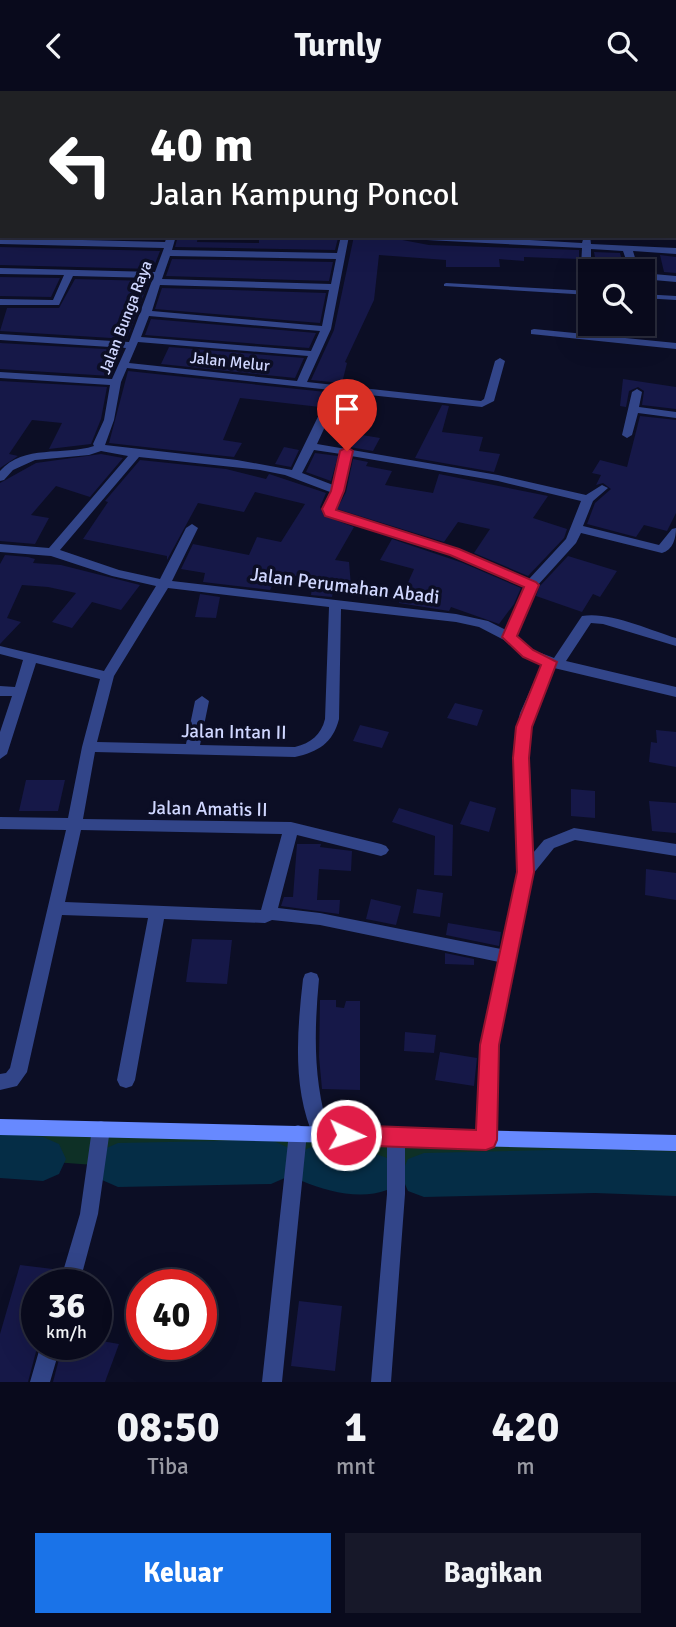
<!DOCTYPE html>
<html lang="id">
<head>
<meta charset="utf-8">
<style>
	:root { --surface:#090a1c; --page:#171829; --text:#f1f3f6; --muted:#999aa3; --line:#292b3b; --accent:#1a73e8 }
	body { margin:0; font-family:Signika,sans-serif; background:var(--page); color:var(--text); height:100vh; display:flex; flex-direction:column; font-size:26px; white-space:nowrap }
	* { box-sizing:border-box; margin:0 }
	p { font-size:23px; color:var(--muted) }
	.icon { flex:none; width:38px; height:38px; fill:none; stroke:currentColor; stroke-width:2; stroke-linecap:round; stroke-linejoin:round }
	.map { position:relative; height:1291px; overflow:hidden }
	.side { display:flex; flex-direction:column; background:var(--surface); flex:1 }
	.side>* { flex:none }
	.banner { position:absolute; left:0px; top:0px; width:677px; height:147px; box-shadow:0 7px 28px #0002,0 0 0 2px var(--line); background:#202124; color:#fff; overflow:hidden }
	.controls { position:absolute; left:578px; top:168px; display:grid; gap:14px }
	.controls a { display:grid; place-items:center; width:77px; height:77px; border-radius:0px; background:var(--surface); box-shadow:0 7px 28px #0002,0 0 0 2px var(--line); font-size:35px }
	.speed { position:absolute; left:21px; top:1178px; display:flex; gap:14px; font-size:35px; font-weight:700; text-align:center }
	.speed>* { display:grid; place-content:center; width:91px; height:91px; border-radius:50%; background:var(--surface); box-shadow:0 7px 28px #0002,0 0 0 2px var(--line); line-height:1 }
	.speed small { font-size:18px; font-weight:400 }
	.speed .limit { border:10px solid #d22; background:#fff; color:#111 }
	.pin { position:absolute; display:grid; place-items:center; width:60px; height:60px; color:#fff; margin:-72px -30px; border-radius:50% 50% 50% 0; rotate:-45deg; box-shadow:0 0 7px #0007 }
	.pin .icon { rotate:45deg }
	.me { position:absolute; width:77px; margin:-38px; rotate:93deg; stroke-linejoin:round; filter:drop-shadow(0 0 5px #0008) }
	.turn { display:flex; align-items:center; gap:24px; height:147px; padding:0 35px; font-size:32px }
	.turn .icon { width:91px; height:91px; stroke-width:2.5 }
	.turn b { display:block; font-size:49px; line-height:60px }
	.eta { display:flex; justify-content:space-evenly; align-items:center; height:119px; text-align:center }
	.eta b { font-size:42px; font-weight:700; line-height:49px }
	.cta { display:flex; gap:14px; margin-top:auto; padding:14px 35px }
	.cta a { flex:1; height:80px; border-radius:0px; background:var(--accent); color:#fff; font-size:28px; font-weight:700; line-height:80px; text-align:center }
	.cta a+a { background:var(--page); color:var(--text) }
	header { display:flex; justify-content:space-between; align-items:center; height:91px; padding:0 35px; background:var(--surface); font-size:32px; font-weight:700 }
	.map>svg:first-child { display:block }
	.green { fill:#0e3026 }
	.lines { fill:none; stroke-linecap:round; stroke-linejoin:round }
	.river { fill:#052d46; fill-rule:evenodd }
	.building { fill:#161848 }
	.lane { fill:#324589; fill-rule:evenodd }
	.street { fill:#324589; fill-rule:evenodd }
	.secondary { fill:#6789ff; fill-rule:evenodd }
	.route { fill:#e11d48; stroke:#92132f; stroke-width:2 }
	.labels { text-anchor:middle; stroke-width:7; stroke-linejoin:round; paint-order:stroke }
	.far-street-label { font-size:16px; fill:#d0d7ff; stroke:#0c0e25 }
	.street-label { font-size:19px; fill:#d0d7ff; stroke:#0c0e25 }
</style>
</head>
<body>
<header><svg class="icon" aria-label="back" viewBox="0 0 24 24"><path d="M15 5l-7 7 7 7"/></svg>Turnly<svg class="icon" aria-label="search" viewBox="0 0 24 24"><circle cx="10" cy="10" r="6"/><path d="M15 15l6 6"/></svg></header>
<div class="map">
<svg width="676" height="1291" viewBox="0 0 676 1291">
	<rect width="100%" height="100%" fill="#0c0e25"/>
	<path class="green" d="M0,1036L676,1052V1083L595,1080L400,1084L271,1071L94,1074L0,1067Z"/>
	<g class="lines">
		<path class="river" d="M0,1043L43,1046L59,1053L66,1068L59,1083L43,1090L0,1087Z
			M271,1049L287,1056L294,1071L287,1086L271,1093L118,1096L102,1089L95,1074L102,1059L118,1052Z
			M318,1053L371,1061L387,1067L394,1083L387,1099C361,1109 328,1101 302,1090L295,1075L302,1060Z
			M595,1058L676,1061V1105L595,1102L424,1106L408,1100L401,1084L408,1068L424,1062Z"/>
	</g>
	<path class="building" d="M178,145H198L197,151L259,152V147L321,149V146L338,147L335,159L175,156Z
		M354,145H397V148L429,154L579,159V168L524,166V170L499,168L500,176H446V169L379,164L374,209L345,271L347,272L342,292L311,289L334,239Z
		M0,156L160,160L153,178L0,174Z
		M594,161L620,162L624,177H597Z
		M660,164L676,166V182L664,181Z
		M172,168L333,171L329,190L166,185Z
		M0,186L60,187L51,206L0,205Z
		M75,188L149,190L127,248L0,240L7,217H59Z
		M162,197L326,202L320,232L155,218Z
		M151,228L316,242L309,257L145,244Z
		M0,252L122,259L110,285L0,278Z
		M169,256L304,267L295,287L161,273Z
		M128,280L156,283L326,301L320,316L240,307L223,349L242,352L234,366L109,352Z
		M623,288L676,296V318L642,314L644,300L638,296L629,300L626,316L620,315Z
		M0,290L107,296L101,328L91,353L49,358L62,332L32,329L9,363L18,365L0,377Z
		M442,314L449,315L442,341L483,346L479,360L500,363L494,381L415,367Z
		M640,325L676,329V422L667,440L644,434L636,446L587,433L595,412L611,398L603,392L596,394L601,384L592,382L600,369L627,376Z
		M344,341L380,347L373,360L338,354Z
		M284,356L299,359L291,376L275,373Z
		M315,362L338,365L331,390L306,381Z
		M101,363L123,367L90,406L56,395L31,424L49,427L35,453L0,450V392L36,372Z
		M353,368L368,371L366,375L392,380L385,394L433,402L439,383L548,405L533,427L567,438L564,447L528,485L474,462L490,438L458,431L444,451L337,418L346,401Z
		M140,369L226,378L266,388L269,383L326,402L320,416L324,425L354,436L335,469L349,471L351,495L334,496L332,506L311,504L313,488L279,482L270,499L203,491L205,482L181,478L193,453L249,464L257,446L281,451L305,413L255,401L244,421L198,412L167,469V465L83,448L108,411L105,410Z
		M392,448L463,472L521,497L514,513L499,533L451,516L449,520L399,512L414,478L380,469Z
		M5,464L28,466L35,468L33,472L61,474L140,494L121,519L92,511L72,537L52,531L76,502L48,496L22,494L7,527L21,531L0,553V473Z
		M568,465L617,480L600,506L593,503L582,521L536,505L539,496Z
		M200,503L220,506L216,527L195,526Z
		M455,612L483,619L477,635L447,627Z
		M360,634L389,641L382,657L353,650Z
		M656,639L676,641V676L649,671L651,651L657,652Z
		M26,689H65L58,720H19Z
		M571,698L595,700V727L571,725Z
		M470,710L496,717L489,741L460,733Z
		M649,710L676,712V742L652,740Z
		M399,717L453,734L452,785L434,784L435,745L392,731Z
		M297,753H321L320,756L352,760L351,780L319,778L317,809H340L339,823L281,815L284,806H293Z
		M646,778L676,782V809L645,804Z
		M417,798L443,802L440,826L413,822Z
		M371,808L401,815L396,834L366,828Z
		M448,832L501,841L499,855L446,844Z
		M192,848L232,849L227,893L186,891Z
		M445,862L474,868V874L445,873Z
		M320,909H336V916L344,917L346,910H360V999L322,998L319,966Z
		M405,941L436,944L434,962L404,960Z
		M440,961L477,967L474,995L435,989Z
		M20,1174L61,1179L57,1194H37V1220L32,1235L37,1236L38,1253L28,1291H0V1243Z
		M299,1210L342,1215L335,1280L291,1275Z
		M96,1249L119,1253L105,1291H53L63,1253H96Z"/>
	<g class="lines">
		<path class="lane" d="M371,0H375L376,2H372Z
			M0,36H2V38H0Z
			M446,192L590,200V204L444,195V193Z
			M642,203L676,205V209L642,207Z"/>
		<path class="street" d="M220,0H228V2H220Z
			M273,0H281V2H273Z
			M398,0H406L407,2H399Z
			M433,0H441V2H433Z
			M534,0H542V2H534Z
			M643,0H651L652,2H644Z
			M0,77H2L0,82Z
			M0,119H2V125H0Z
			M167,145H176L172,159L337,162L341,145H349L331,238L307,291L481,310L484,308L495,270L500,267L505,270L494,310L482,316L341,301L317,353L498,384L586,404L602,394L608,397L593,410L583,435L659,454L672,438L676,437C676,447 673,459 662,462L581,442L576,452L537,495L516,545L533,559L554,567L582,525C608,520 650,539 676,547V555L603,533L591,532L566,570L676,596V606L554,577L534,622L529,646L533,762L544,749L574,737L676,753V765L575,749L554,757L533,783L498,954L495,1049L492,1055L486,1057L480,1055L477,1049L480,954L499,871L320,834L272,829L265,832L164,828L135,989L132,995L126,997L120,995L117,989L148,827L62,824L27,981L17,995L0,999V983L6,982L10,977L66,739L0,738V726L68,727L82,656L100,588L36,572L7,663L0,668V641L12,605H0V595L15,596L23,569L0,563V555L104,580L156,495L112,485L51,465L0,461V453L49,457L128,365L101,360L89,364L35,369L13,379L4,389L0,390V380C24,353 63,365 94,355L93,353L104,329L110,294L0,287V281L112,288L126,257L0,249V243L129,251L153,187L73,185L59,214H0V208L53,209L64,184L0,183V177L155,181L164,157L0,153V147L165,151ZM170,165L336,168L331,193L162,188ZM160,194L329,199L322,235L152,220ZM149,225L320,240L311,260L141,246ZM138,251L308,265L297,290L129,272ZM127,277L331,299L292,379L237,369L105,354L114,329L121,291ZM314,359L341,363L333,394L302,382ZM351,365L498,390L581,410L566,448L529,488L459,458L335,420L334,417L343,400ZM139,366L260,379L285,384L330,401L322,417L326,424L451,464L524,496L506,539L488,530L456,523L172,490L198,437L192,433L186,437L160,488L119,479L60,459ZM168,497L329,516L325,628C321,644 311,652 295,656L200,654L209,610L202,605L195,610L186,653L97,651L114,585ZM341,518L456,531L479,536L504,549L523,565L542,573L520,622L515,646L518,781L501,858L320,822L278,817L297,744L381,765L386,763L389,759L386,755L381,753L291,731L83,728L95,661L295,666C318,661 333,652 339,628ZM81,739L282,743L261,819L65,811Z
			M403,145H459L582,152L584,145H590L591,153L676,157V163L633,160L639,180H630L623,160L591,158V176L586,179L581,176L582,157L407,148Z
			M642,182L676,185V191L642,188Z
			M534,238L676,252V258L531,243V239Z
			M637,298L642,301L639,316L676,321V327L638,322L632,344L627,347L622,344L632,301Z
			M311,881L317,883L319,888C314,941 313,992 330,1043L327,1049L321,1051L315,1049C292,999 297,941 303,888L305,883Z
			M101,1030L107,1032L110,1038L98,1123L79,1194H59L80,1123L92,1038L95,1032Z
			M298,1034L304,1036L307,1042L282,1291H262L289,1042L292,1036Z
			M396,1039L402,1041L405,1047V1103L391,1291H371L387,1103V1047L390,1041Z
			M41,1253H61L50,1291H30Z"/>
		<path class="secondary" d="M0,1028L676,1044V1060L0,1044Z"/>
	</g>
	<path class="route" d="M347,356L353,360L344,400L336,419L459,458L536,491L539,494L517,545L533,559L557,571L532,636L529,667L534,781L499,954L497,1049L494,1056L486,1059L346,1054L339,1051L336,1044L339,1037L346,1034L476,1039L480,954L517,781L513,667L516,636L541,574L523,566L502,546L524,496L450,464L325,425L322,418L331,400L340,360Z"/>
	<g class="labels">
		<g class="far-street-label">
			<text transform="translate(125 226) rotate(-69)" y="6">Jalan Bunga Raya</text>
			<text transform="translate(230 270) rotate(6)" y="6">Jalan Melur</text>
		</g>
		<g class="street-label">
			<text transform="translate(345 494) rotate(7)" y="7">Jalan Perumahan Abadi</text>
			<text transform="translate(234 640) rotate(1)" y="7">Jalan Intan II</text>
			<text transform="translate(208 717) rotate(1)" y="7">Jalan Amatis II</text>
		</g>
	</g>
</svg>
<div class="controls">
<a><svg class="icon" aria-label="search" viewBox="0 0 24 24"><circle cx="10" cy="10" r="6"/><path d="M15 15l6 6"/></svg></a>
</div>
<div class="speed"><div>36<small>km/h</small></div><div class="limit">40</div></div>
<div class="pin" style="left:347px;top:360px;background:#d93025"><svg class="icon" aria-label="arrive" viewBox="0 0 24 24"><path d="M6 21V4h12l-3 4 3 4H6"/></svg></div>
<svg class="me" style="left:346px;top:1044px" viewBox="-20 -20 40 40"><circle r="17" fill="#e11d48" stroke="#fff" stroke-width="3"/><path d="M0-11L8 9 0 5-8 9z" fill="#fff"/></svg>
<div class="banner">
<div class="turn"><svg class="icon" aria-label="left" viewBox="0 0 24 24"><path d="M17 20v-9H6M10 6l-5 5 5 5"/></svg><div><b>40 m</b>Jalan Kampung Poncol</div></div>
</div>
</div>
<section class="side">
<div class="eta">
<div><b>08:50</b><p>Tiba</p></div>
<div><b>1</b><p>mnt</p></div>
<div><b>420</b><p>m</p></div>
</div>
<div class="cta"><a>Keluar</a><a>Bagikan</a></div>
</section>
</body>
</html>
